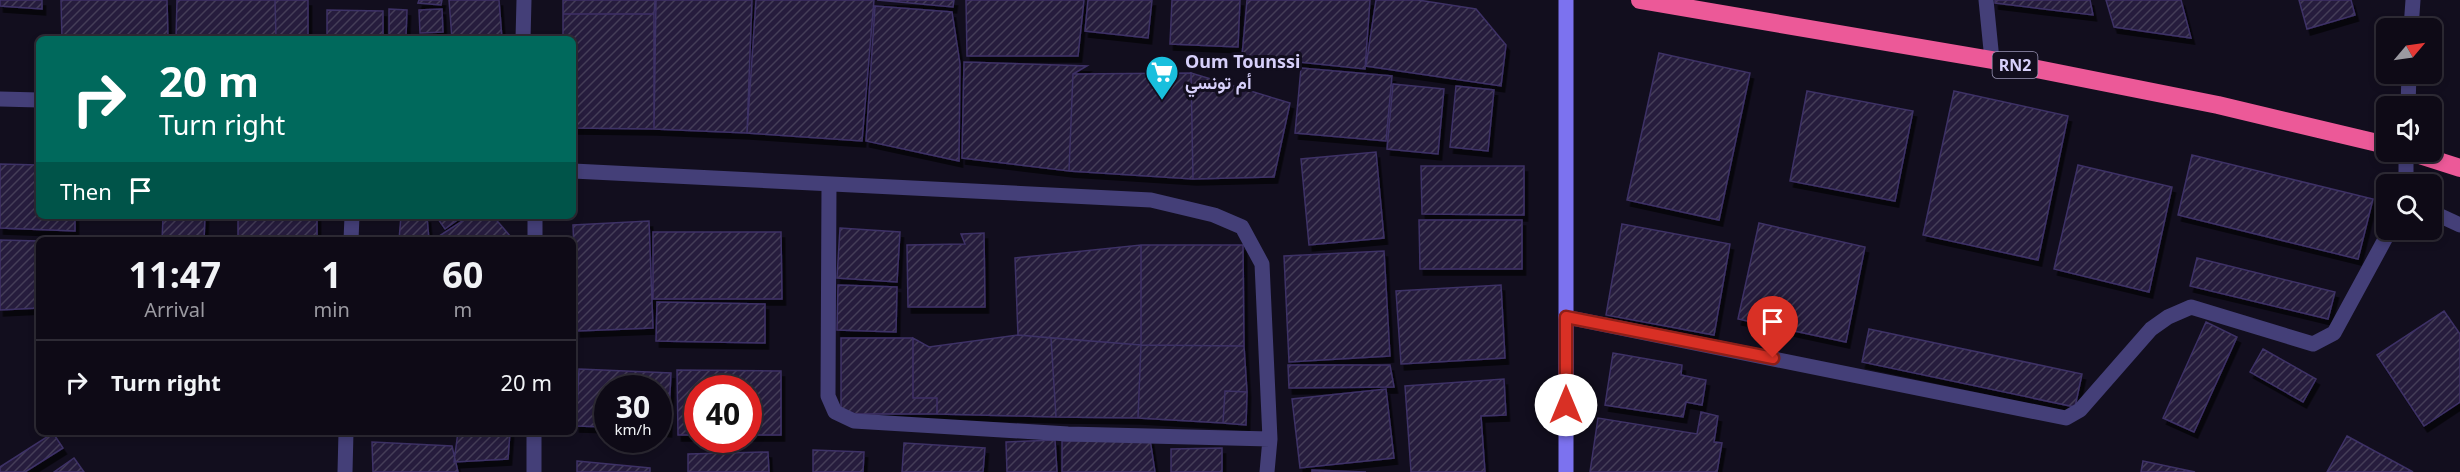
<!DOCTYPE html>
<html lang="en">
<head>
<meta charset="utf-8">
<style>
	:root { --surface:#0e0a16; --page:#17131f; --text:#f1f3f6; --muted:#9b9aa1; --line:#2e2b35 }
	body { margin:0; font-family:"Noto Sans",Vazirmatn,sans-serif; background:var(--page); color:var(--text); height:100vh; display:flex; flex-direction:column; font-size:22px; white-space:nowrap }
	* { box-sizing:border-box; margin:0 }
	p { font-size:20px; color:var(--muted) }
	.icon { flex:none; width:33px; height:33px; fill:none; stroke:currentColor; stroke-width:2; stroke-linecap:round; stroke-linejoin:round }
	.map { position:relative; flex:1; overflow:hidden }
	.panel { position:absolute; left:36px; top:237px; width:540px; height:198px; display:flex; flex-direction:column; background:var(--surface); border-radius:9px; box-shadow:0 3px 9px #0003,0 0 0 2px var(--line) }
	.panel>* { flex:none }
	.banner { position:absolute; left:36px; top:36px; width:540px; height:183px; border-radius:9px; box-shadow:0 3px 9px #0003,0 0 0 2px var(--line); background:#00695c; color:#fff; overflow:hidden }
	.needle { width:39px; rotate:61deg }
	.fabs { position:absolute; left:2376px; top:18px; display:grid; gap:12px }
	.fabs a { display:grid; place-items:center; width:66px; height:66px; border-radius:9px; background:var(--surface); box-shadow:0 3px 9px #0003,0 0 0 2px var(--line); font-size:30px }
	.speed { position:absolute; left:594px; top:375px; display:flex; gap:12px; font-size:30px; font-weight:700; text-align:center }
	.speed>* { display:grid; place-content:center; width:78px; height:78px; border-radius:50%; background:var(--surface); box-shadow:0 3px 9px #0003,0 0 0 2px var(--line); line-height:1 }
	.speed small { font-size:15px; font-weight:400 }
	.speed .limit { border:9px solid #d22; background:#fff; color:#111 }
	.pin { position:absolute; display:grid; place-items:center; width:51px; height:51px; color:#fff; margin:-62px -26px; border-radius:50% 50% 50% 0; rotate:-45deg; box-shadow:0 0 6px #0007 }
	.pin .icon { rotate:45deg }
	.me { position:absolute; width:66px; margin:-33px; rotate:0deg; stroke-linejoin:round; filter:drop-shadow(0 0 4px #0008) }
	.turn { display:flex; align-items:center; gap:21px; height:126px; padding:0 24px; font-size:27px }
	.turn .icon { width:78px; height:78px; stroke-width:2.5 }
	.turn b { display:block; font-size:42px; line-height:51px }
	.then { display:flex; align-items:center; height:57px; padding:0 24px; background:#0003; gap:12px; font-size:22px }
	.eta { display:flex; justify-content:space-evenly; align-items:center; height:102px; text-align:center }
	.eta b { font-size:36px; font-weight:700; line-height:42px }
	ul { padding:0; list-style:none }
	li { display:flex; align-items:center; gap:18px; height:84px; padding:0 24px; border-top:2px solid var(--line) }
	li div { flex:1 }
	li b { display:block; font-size:22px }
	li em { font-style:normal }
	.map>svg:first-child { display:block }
	.building { fill:url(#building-hatch); stroke:#3e3166; stroke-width:1.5; filter:url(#shadow) }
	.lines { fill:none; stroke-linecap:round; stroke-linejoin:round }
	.lane { stroke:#443f78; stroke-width:15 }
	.street { stroke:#443f78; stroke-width:15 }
	.secondary { stroke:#7c72ef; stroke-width:15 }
	.highway { stroke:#ec5998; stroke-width:18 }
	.route-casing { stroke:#8d1f18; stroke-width:15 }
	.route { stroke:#d93025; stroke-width:10 }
	.labels { text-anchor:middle; stroke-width:6; stroke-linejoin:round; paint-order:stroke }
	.shield { fill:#120e1e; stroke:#9c96b8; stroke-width:1.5 }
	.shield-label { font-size:16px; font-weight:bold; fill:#d7d0fa }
	.poi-label { font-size:18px; font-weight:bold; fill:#d7d0fa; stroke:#120e1e; text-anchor:start }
</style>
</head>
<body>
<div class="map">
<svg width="2460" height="472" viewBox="0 0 2460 472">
	<defs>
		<pattern id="building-hatch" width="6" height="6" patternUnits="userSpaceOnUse" patternTransform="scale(1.5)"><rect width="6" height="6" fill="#251d3c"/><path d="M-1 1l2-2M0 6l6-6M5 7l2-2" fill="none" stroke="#443d59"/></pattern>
		<filter id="shadow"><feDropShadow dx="3.5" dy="6" stdDeviation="0" flood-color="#0009"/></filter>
	</defs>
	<rect width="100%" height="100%" fill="#120e1e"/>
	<path class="building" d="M0,0H42V9L0,6Z
		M61,0H167L168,39H62Z
		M177,0H275L276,39H176Z
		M275,0H308V39H276Z
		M419,0H442L441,5L418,3Z
		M449,0H499L502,39H452Z
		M563,0H655L654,14H563Z
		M656,0H752L747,133L654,129Z
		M756,0H874L862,141L747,133Z
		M877,0H954L953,7Z
		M966,0H1084L1078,56H967Z
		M1088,0H1152L1148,38L1085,31Z
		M1172,0H1240L1238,47L1170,44Z
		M1247,0H1370L1365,69L1242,56Z
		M1376,0H1418L1476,9L1506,45L1501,86L1366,66Z
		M1995,0H2090L2093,15L1995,3Z
		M2106,0H2181L2191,38L2114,27Z
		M2299,0H2351L2355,15L2307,29Z
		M875,6L952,12L960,64L959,161L866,141Z
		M389,9L407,10L406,36L389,35Z
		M442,9L443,32L420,33L419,10Z
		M327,10L383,11V39H327Z
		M563,14H654V129L573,128V39H563Z
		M429,35L446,36V39H429Z
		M1659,53L1750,73L1719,220L1627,200Z
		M964,62L1087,66L1073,74L1069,171L962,158Z
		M1301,68L1392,76L1386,141L1295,133Z
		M1191,73L1290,103L1274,177L1193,179Z
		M1191,73L1193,179L1069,171L1073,74Z
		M1393,84L1444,89L1438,154L1387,149Z
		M1456,86L1494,90L1488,151L1450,147Z
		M1807,91L1913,111L1895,201L1790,181Z
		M1954,91L2068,116L2038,260L1923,235Z
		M1376,152L1384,238L1309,245L1301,159Z
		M2192,155L2373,199L2358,259L2178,215Z
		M0,164L39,165V216H75V231L0,228Z
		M2078,165L2172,187L2149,292L2054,269Z
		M1421,166H1524V215L1422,214Z
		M190,216H205L204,240H162L163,218H190Z
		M238,216H317V240H210H238Z
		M401,216L427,217L429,240H399Z
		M436,216H463L445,229Z
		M470,216H493L510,236L505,240H433Z
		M1419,220H1522V269H1420Z
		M649,221L653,328L577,331L573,225Z
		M1759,223L1865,247L1846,342L1738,319Z
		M1622,224L1730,244L1714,335L1606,315Z
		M840,228L900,232L897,282L837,278Z
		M653,232H781L782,299H653Z
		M984,233L985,307H908L907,245L965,244L961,234Z
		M0,240L39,241V308L0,310Z
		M1141,245V345L1018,335L1015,258Z
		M1141,245H1243L1244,346L1141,345Z
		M1384,251L1390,356L1289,362L1284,256Z
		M2197,258L2335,292L2328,319L2190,286Z
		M838,285L897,287L896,332L837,330Z
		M1501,285L1505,358L1401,364L1396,291Z
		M657,302L765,304V343L656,341Z
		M2444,311L2460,334V402L2424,426L2377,355Z
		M2206,322L2237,337L2194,432L2163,418Z
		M1869,329L2082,374L2075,407L1862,362Z
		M1018,335L1051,338L1056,417L937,414V398H913V338L929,347Z
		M841,338H913V398H937V414H841Z
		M1051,338L1141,345L1138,418L1056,417Z
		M1141,345L1244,346L1247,392L1225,391L1223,423L1138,418Z
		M2263,349L2316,379L2303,402L2250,372Z
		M1613,353L1682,365L1681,375L1706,380L1702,405L1686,402L1683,417L1605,405Z
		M1288,365H1390L1394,387L1289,388Z
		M579,369L671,373L668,431L658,430V388H608V427L576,426Z
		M677,370L781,371V435H748V388H698V435H678Z
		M1504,379L1506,415L1481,416L1485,472H1411L1405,386Z
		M1386,389L1394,458L1300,468L1292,399Z
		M1225,391L1247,392L1246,425L1223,423Z
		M1701,412L1718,416L1714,442L1722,443L1717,472H1590L1598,418L1697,434Z
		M458,432H510L508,459L454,462Z
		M53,433L63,448L25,472H0V467Z
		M2347,436L2413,472H2327Z
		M1150,439L1155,472H1062V441Z
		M1055,440L1057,472H1007L1006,442Z
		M372,442L452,446L458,472H373Z
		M904,443L985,448L983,472H902Z
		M1222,448V472H1171V449Z
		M813,450L864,452L863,472H813Z
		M768,452L769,472H688V454Z
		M74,458L84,472H54Z
		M577,461L650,468V472H577Z
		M2143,461L2195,472H2141Z
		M1312,470L1366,472H1312Z"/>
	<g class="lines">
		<path class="lane" d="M1566,317L2066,418L2080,410L2151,329L2168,317L2191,307L2313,344L2334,333L2390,230"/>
		<path class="street" d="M1986,0L1992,60
			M2411,28L2413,0
			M523,39L524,0
			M0,99L39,100
			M2408,106L2409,74
			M573,171L1151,200L1214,215L1242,227L1262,264L1270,439L1267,472
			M2406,184V152
			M829,185L828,396L835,412L854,421L1068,434L1270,439
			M2432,212L2460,225
			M535,216V240
			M351,240L352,216
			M345,472L346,432
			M534,472V432"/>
		<path class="secondary" d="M1566,472V0"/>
		<path class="highway" d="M1640,0L1992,60L2218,105L2386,145
			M2410,152L2460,168"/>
	</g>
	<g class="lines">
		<g class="route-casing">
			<path id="route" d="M1566,405V317L1773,358"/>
		</g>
		<use href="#route" class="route"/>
	</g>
	<defs>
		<g id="supermarket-pin" transform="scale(1.725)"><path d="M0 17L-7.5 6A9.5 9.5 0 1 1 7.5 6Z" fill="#19bfdd" stroke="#120e1e"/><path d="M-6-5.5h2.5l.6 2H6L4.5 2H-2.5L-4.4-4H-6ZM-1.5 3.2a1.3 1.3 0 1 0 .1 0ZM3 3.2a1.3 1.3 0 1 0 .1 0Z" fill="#fff"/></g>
	</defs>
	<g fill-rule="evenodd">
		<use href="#supermarket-pin" x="1162" y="72"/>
	</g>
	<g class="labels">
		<rect class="shield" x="1992.5" y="52" width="45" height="26" rx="4.5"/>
		<g class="shield-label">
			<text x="2015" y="71">RN2</text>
		</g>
		<g class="poi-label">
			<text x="1185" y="68">Oum Tounssi<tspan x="1185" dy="21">أم تونسي</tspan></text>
		</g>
	</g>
</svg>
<div class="fabs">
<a><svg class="needle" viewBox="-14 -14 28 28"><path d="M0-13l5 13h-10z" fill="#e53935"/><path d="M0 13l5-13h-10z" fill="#9b9aa1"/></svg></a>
<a><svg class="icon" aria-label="sound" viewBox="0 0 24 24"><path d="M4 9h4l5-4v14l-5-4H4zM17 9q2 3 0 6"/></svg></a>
<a><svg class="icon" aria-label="search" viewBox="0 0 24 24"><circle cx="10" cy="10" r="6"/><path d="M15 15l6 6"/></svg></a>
</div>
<div class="speed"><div>30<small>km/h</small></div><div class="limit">40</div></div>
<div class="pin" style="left:1773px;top:358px;background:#d93025"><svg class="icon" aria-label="arrive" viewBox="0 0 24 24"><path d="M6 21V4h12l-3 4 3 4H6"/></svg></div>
<svg class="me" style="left:1566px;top:405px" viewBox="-20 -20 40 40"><circle r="19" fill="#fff"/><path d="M0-13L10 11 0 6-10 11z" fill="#d93025"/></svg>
<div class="banner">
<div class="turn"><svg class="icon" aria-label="right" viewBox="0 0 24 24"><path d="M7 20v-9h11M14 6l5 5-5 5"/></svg><div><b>20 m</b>Turn right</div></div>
<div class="then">Then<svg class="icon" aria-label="arrive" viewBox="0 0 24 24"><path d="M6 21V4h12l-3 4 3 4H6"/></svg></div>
</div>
<section class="panel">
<div class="eta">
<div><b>11:47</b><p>Arrival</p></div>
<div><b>1</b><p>min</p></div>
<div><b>60</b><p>m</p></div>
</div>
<ul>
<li><svg class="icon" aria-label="right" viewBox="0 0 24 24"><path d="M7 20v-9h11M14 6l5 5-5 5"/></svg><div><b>Turn right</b></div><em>20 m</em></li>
</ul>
</section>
</div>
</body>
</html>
